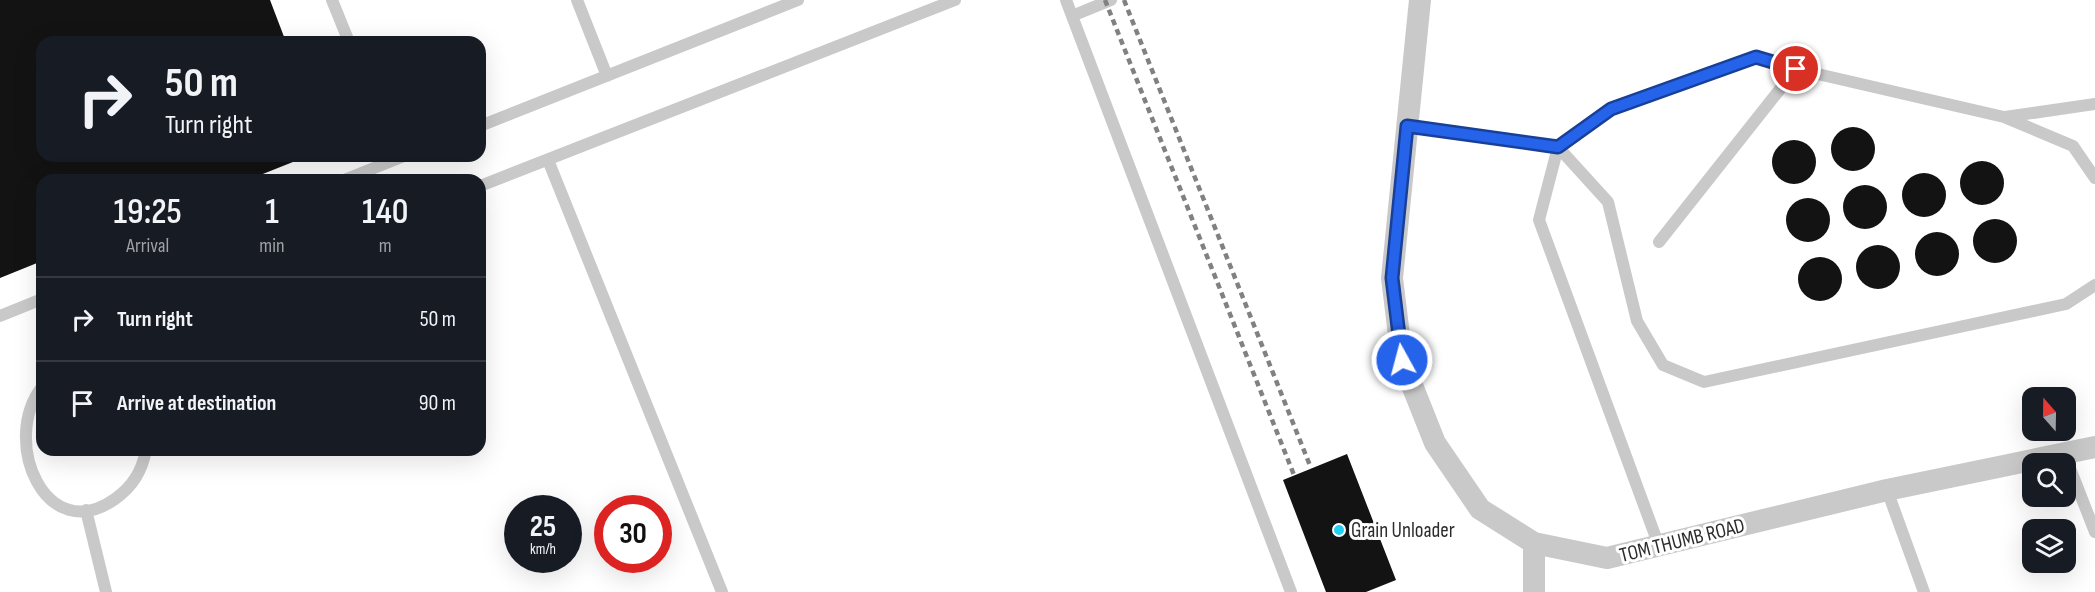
<!DOCTYPE html>
<html lang="en">
<head>
<meta charset="utf-8">
<style>
	:root { --surface:#171b24; --page:#20242c; --text:#f1f3f6; --muted:#9ea1a6; --line:#363941 }
	body { margin:0; font-family:"Sofia Sans Condensed",sans-serif; background:var(--page); color:var(--text); height:100vh; display:flex; flex-direction:column; font-size:22px; white-space:nowrap }
	* { box-sizing:border-box; margin:0 }
	p { font-size:20px; color:var(--muted) }
	.icon { flex:none; width:33px; height:33px; fill:none; stroke:currentColor; stroke-width:2; stroke-linecap:round; stroke-linejoin:round }
	.map { position:relative; flex:1; overflow:hidden }
	.side { position:absolute; left:36px; top:174px; width:450px; height:282px; display:flex; flex-direction:column; background:var(--surface); border-radius:18px; box-shadow:0 6px 24px #0002 }
	.side>* { flex:none }
	.top-card { position:absolute; left:36px; top:36px; width:450px; height:126px; border-radius:18px; box-shadow:0 6px 24px #0002; background:#171b24; color:var(--text); overflow:hidden }
	.needle { width:39px; rotate:340deg }
	.fabs { position:absolute; left:2022px; top:387px; display:grid; gap:12px }
	.fabs a { display:grid; place-items:center; width:54px; height:54px; border-radius:12px; background:var(--surface); box-shadow:0 6px 24px #0002; font-size:30px }
	.speed { position:absolute; left:504px; top:495px; display:flex; gap:12px; font-size:30px; font-weight:700; text-align:center }
	.speed>* { display:grid; place-content:center; width:78px; height:78px; border-radius:50%; background:var(--surface); box-shadow:0 6px 24px #0002; line-height:1 }
	.speed small { font-size:15px; font-weight:400 }
	.speed .limit { border:9px solid #d22; background:#fff; color:#111 }
	.pin { position:absolute; display:grid; place-items:center; width:51px; height:51px; color:#fff; margin:-26px; border:3px solid #fff; border-radius:50%; box-shadow:0 2px 6px #0007 }
	.me { position:absolute; width:66px; margin:-33px; rotate:353deg; stroke-linejoin:round; filter:drop-shadow(0 0 4px #0008) }
	.turn { display:flex; align-items:center; gap:21px; height:126px; padding:0 30px; font-size:27px }
	.turn .icon { width:78px; height:78px; stroke-width:2.5 }
	.turn b { display:block; font-size:42px; line-height:51px }
	.eta { display:flex; justify-content:space-evenly; align-items:center; height:102px; text-align:center }
	.eta b { font-size:36px; font-weight:600; line-height:42px }
	ul { padding:0; list-style:none }
	li { display:flex; align-items:center; gap:18px; height:84px; padding:0 30px; border-top:2px solid var(--line) }
	li div { flex:1 }
	li b { display:block; font-size:22px }
	li em { font-style:normal }
	.map>svg:first-child { display:block }
	.building { fill:#131313 }
	.lines { fill:none; stroke-linecap:round; stroke-linejoin:round }
	.lane { stroke:#c9c9c9; stroke-width:12 }
	.street { stroke:#c9c9c9; stroke-width:22 }
	.rail { stroke:#818181; stroke-width:4.5; stroke-dasharray:6 4.5; stroke-linecap:butt }
	.route-casing { stroke:#184099; stroke-width:15 }
	.route { stroke:#2563eb; stroke-width:10 }
	.poi-dot { fill:#20d1f1; stroke:#fff; stroke-width:2 }
	.labels { text-anchor:middle; stroke-width:6; stroke-linejoin:round; paint-order:stroke }
	.poi-label { font-size:21px; fill:#2c2c2c; stroke:#fff; text-anchor:start }
	.street-label { font-size:21px; fill:#2c2c2c; stroke:#fff }
</style>
</head>
<body>
<div class="map">
<svg width="2095" height="592" viewBox="0 0 2095 592">
	<rect width="100%" height="100%" fill="#fff"/>
	<path class="building" d="M0,0H270L286,42H42V156H308L248,180H42V261L0,278Z
		M1831 149a22 22 0 1 1 44 0a22 22 0 1 1-44 0Z
		M1772 162a22 22 0 1 1 44 0a22 22 0 1 1-44 0Z
		M1960 183a22 22 0 1 1 44 0a22 22 0 1 1-44 0Z
		M1902 195a22 22 0 1 1 44 0a22 22 0 1 1-44 0Z
		M1843 207a22 22 0 1 1 44 0a22 22 0 1 1-44 0Z
		M1786 220a22 22 0 1 1 44 0a22 22 0 1 1-44 0Z
		M1973 241a22 22 0 1 1 44 0a22 22 0 1 1-44 0Z
		M1915 254a22 22 0 1 1 44 0a22 22 0 1 1-44 0Z
		M1856 267a22 22 0 1 1 44 0a22 22 0 1 1-44 0Z
		M1798 279a22 22 0 1 1 44 0a22 22 0 1 1-44 0Z
		M1347,454L1396,580L1366,592H1326L1283,480Z"/>
	<g class="lines">
		<path class="lane" d="M332,0L349,42
			M577,0L607,76
			M1066,0L1291,592
			M1072,16L1111,0
			M2005,117L2095,104
			M480,126L798,0
			M1407,126L1558,147L1608,202L1637,321L1663,365L1704,382L2066,304L2095,285
			M548,160L722,592
			M344,180L404,156
			M480,186L955,0
			M1659,242L1796,69
			M0,316L42,299
			M42,387C0,441 46,548 115,499C133,486 142,471 146,450
			M2064,453L2095,532
			M1887,490L1924,592
			M86,510L106,592
			M1659,546L1539,220L1558,147L1611,109L1757,57L1796,69L2004,117L2073,146L2095,178"/>
		<path class="street" d="M1420,0L1392,278L1402,360L1435,443L1480,509L1534,543L1607,558L1887,490L2095,447
			M1534,543V592"/>
		<path class="rail" d="M1105,0L1294,475
			M1124,0L1311,468"/>
	</g>
	<g class="lines">
		<g class="route-casing">
			<path id="route" d="M1402,360L1392,278L1407,126L1558,147L1611,109L1756,57L1796,69"/>
		</g>
		<use href="#route" class="route"/>
	</g>
	<circle class="poi-dot" cx="1339" cy="530" r="6"/>
	<g class="labels">
		<g class="poi-label">
			<text x="1351" y="537">Grain Unloader</text>
		</g>
		<g class="street-label">
			<text transform="translate(1682 540) rotate(-14)" y="7">TOM THUMB ROAD</text>
		</g>
	</g>
</svg>
<div class="fabs">
<a><svg class="needle" viewBox="-14 -14 28 28"><path d="M0-13l5 13h-10z" fill="#e53935"/><path d="M0 13l5-13h-10z" fill="#9ea1a6"/></svg></a>
<a><svg class="icon" aria-label="search" viewBox="0 0 24 24"><circle cx="10" cy="10" r="6"/><path d="M15 15l6 6"/></svg></a>
<a><svg class="icon" aria-label="layers" viewBox="0 0 24 24"><path d="M12 4l9 5-9 5-9-5zM3 14l9 5 9-5"/></svg></a>
</div>
<div class="speed"><div>25<small>km/h</small></div><div class="limit">30</div></div>
<div class="pin" style="left:1796px;top:69px;background:#d93025"><svg class="icon" aria-label="arrive" viewBox="0 0 24 24"><path d="M6 21V4h12l-3 4 3 4H6"/></svg></div>
<svg class="me" style="left:1402px;top:360px" viewBox="-20 -20 40 40"><circle r="17" fill="#2563eb" stroke="#fff" stroke-width="3"/><path d="M0-11L8 9 0 5-8 9z" fill="#fff"/></svg>
<div class="top-card">
<div class="turn"><svg class="icon" aria-label="right" viewBox="0 0 24 24"><path d="M7 20v-9h11M14 6l5 5-5 5"/></svg><div><b>50 m</b>Turn right</div></div>
</div>
<section class="side">
<div class="eta">
<div><b>19:25</b><p>Arrival</p></div>
<div><b>1</b><p>min</p></div>
<div><b>140</b><p>m</p></div>
</div>
<ul>
<li><svg class="icon" aria-label="right" viewBox="0 0 24 24"><path d="M7 20v-9h11M14 6l5 5-5 5"/></svg><div><b>Turn right</b></div><em>50 m</em></li>
<li><svg class="icon" aria-label="arrive" viewBox="0 0 24 24"><path d="M6 21V4h12l-3 4 3 4H6"/></svg><div><b>Arrive at destination</b></div><em>90 m</em></li>
</ul>
</section>
</div>
</body>
</html>
